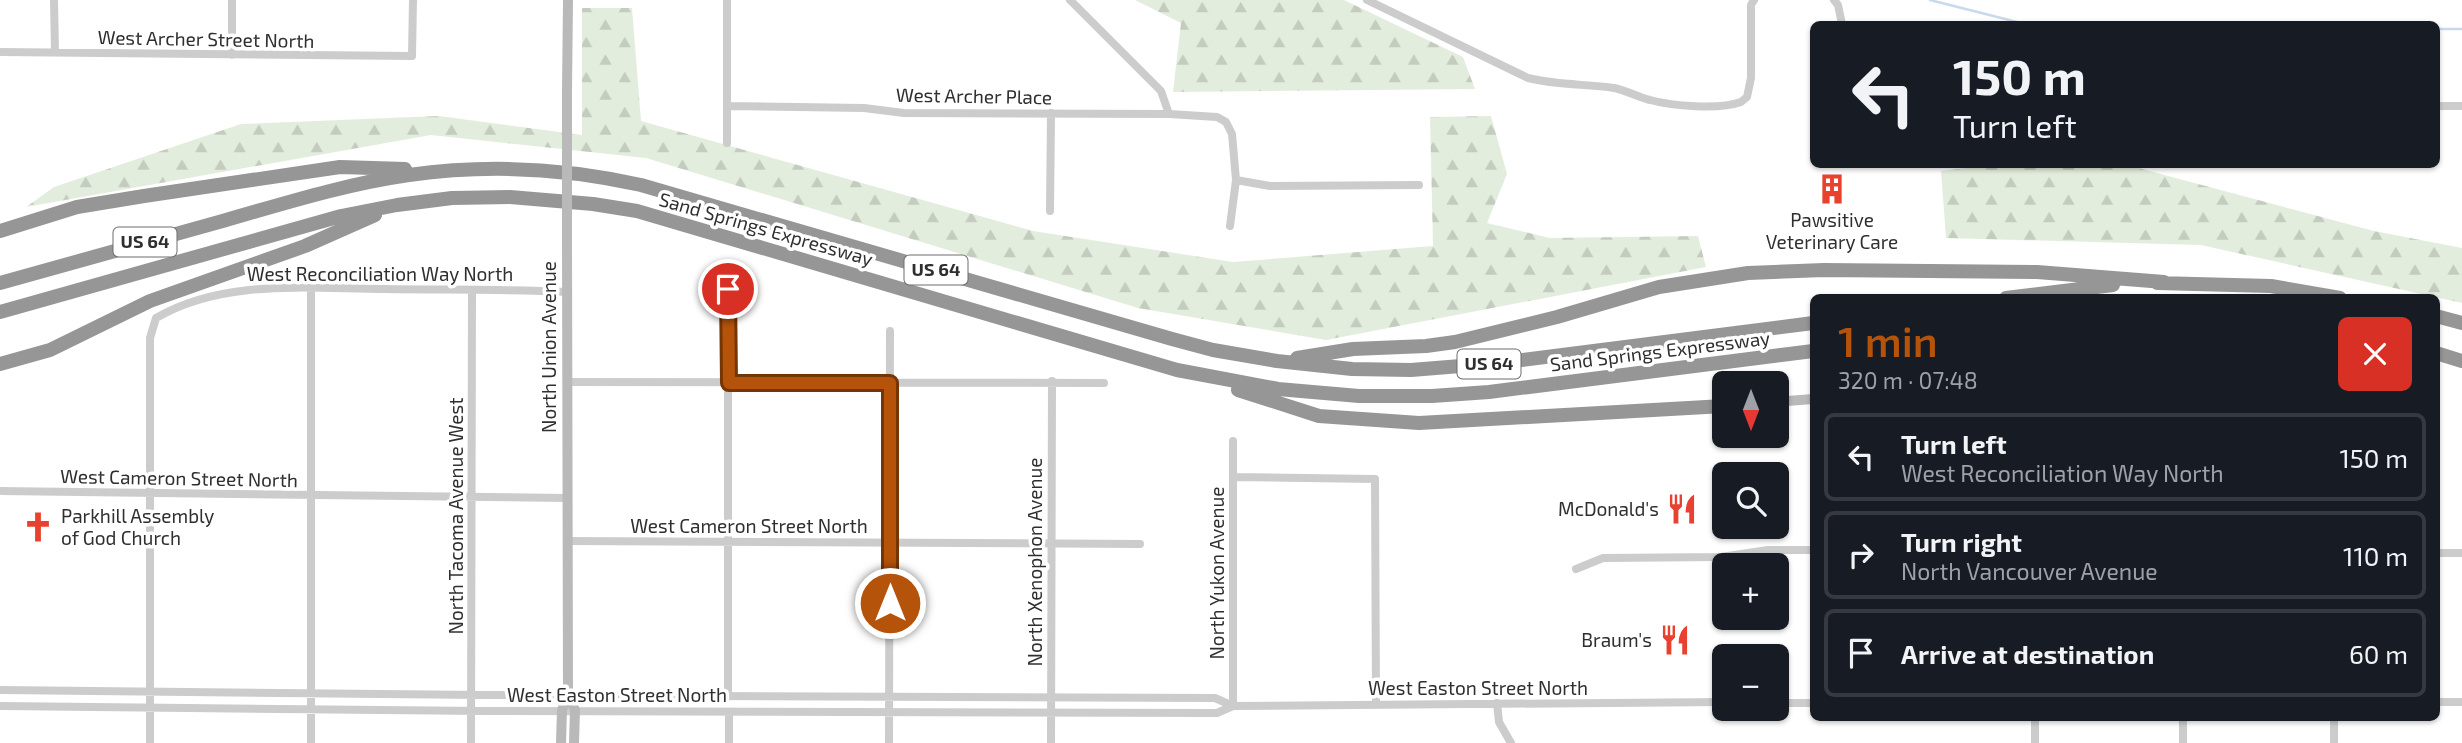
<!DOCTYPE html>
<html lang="en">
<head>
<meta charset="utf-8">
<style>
	:root { --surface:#171b24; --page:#242831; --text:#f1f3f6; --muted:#9ea1a6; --line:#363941; --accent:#b45309 }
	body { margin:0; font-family:"Exo 2",sans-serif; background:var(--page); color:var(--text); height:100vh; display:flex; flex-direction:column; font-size:26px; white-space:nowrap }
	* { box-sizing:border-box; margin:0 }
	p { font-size:23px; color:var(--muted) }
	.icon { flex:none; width:38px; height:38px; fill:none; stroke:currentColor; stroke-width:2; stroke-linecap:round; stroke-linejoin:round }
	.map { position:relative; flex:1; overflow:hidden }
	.drawer { position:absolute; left:1810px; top:294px; width:630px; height:427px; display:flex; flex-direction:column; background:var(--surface); border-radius:10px; box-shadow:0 2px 5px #0004 }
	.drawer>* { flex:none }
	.hud { position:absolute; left:1810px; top:21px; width:630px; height:147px; border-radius:10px; box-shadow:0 2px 5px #0004; background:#171b24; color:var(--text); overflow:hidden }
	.needle { width:46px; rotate:180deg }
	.tools { position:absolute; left:1712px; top:371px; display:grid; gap:14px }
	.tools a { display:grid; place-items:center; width:77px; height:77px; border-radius:10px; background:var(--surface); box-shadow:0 2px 5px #0004; font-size:35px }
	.pin { position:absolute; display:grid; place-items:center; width:60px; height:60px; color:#fff; margin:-30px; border:4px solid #fff; border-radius:50%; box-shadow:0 2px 7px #0007 }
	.me { position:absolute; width:77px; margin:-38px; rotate:0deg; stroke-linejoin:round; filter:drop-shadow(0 0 5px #0008) }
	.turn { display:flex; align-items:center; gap:24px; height:147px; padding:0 28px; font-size:32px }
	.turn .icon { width:91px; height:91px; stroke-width:2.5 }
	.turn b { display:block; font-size:49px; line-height:60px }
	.round { display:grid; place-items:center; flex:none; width:74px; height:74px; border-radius:10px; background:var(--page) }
	.head { display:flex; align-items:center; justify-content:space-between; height:119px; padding:0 28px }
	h1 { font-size:42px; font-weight:600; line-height:52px; color:var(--accent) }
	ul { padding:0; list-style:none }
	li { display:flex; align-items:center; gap:21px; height:88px; margin:0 14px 10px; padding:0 14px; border:4px solid var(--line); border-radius:10px }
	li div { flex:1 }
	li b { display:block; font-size:26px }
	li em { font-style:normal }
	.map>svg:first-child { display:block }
	.forest { fill:url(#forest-firs) }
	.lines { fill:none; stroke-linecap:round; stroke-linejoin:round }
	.stream { stroke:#c9d9ed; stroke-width:2.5 }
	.street { stroke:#ccc; stroke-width:8 }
	.secondary { stroke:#b9b9b9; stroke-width:10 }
	.highway { stroke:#969696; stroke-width:14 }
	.secondary-bridge { stroke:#b9b9b9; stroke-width:10 }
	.route-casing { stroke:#753606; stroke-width:18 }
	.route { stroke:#b45309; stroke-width:12 }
	.labels { text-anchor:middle; stroke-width:7; stroke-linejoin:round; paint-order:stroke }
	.shield { fill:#fff; stroke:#6d6d6d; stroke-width:2 }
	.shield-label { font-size:18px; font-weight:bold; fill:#2f2f2f }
	.street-label { font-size:19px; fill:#2f2f2f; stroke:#fff }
	.poi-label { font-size:19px; fill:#2f2f2f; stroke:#fff; text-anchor:end }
</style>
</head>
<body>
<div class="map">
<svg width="2462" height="743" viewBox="0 0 2462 743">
	<defs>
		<pattern id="forest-firs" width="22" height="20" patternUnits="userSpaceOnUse" patternTransform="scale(1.75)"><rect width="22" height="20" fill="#e3eddd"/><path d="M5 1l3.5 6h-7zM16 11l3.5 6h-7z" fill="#c3ccbe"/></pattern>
	</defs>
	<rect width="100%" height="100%" fill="#fff"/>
	<path class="forest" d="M1135,0H1344L1463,57L1475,89L1173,92L1181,23Z
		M582,8H632L641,121L1033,231L1233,262L1433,246L1430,117L1491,116L1507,174L1487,223L1550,238L1698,236L1706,267L1326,340L1138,308L646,158L431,135L26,207L54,187L241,124L439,116L582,135Z
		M2000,164L2127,165L2374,231L2462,248V303L2201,245L1946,238L1941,171Z"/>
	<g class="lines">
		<path class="stream" d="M1930,0L2025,24
			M2436,29H2462"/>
		<path class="street" d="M54,0L55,52
			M727,0V143
			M1070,0L1161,91L1169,114
			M1367,0L1528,78C1556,85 1585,84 1614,88C1626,90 1637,97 1650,100C1672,106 1719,110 1741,102L1747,97L1751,78V5L1754,0
			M1834,0L1838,5L1842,24
			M0,52L412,56L413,0
			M232,55V0
			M727,106L864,108L904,113L1169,114L1217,117L1226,122L1232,134L1236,180L1230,226
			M2436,106H2462
			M1236,180L1270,186L1419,185
			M1050,211L1051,113
			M311,289V743
			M728,289V697
			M567,382L1104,383
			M1234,477L1375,479L1376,705
			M0,491L567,498
			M568,541L1140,544
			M2436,553H2462
			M1576,569L1603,558L1721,557L1768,550H1813
			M0,690L483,695L1215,698L1233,706L1724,702
			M2436,702H2462
			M1497,703L1499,722L1511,743
			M1776,703H1813
			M0,706L483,711L1217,713L1233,706
			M1233,706V441
			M2183,718V743
			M150,743V338L156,318C224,278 310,289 385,289C446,290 506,289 567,292
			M471,743L472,290
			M729,743V712
			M889,743L890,331
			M1051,743L1052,381
			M2035,743V718
			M2334,743V718"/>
		<path class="secondary" d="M567,91L568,0
			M1776,402L1813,399
			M568,695L575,710L574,743
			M561,743L562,710L568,695L567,241"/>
		<path class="highway" d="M0,231L77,207L144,196L340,167L405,169
			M0,283C73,263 146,242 219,222C282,204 345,184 409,175C487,164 565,168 641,185L1172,339L1213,350L1277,361L1352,369L1411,370L1498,363L1813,323
			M2157,283L2271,286L2340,298
			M2006,298L2113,285
			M0,312L341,216L397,205L452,198L510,197L593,204L637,211L1177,370L1278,389L1359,396H1432L1489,392L1813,351
			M2436,316L2462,323
			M2436,353L2462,361
			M1297,358L1353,349L1426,346L1455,342L1557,317L1659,287L1748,273L1824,270L2037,272L2164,282
			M0,364L50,350L150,301L305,246L375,215
			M1238,390L1319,416L1419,423L1724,406"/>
		<path class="secondary-bridge" d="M567,91V241"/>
	</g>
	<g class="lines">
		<g class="route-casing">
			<path id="route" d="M728,289L729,383H890V603"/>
		</g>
		<use href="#route" class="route"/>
	</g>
	<defs>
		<g id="building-bare" transform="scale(2.415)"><path d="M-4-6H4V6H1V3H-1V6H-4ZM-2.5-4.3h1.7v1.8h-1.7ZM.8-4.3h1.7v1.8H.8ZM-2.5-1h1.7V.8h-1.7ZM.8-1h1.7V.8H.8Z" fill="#e84130" stroke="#fff" stroke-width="2.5" paint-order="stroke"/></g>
		<g id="restaurant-bare" transform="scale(2.415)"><path d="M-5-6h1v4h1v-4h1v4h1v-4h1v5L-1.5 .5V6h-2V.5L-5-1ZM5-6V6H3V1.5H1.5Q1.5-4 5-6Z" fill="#e84130" stroke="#fff" stroke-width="2.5" paint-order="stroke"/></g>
		<g id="church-bare" transform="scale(2.415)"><path d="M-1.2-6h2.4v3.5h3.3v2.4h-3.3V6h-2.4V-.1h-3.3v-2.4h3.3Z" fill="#e84130" stroke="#fff" stroke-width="2.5" paint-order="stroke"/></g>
	</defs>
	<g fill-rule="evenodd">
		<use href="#building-bare" x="1832" y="189"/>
		<use href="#restaurant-bare" x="1682" y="509"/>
		<use href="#church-bare" x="38" y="527"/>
		<use href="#restaurant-bare" x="1675" y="640"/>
	</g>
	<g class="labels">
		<g class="shield">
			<rect x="113.5" y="227.5" width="63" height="29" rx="5"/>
			<rect x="904.5" y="255.5" width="63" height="29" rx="5"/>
			<rect x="1457.5" y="349.5" width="63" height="29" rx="5"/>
		</g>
		<g class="shield-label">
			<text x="145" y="248">US 64</text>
			<text x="936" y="276">US 64</text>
			<text x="1489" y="370">US 64</text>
		</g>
		<g class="street-label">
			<text transform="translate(206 39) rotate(1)" y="7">West Archer Street North</text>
			<text transform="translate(974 96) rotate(1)" y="7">West Archer Place</text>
			<text transform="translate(766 229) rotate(16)" y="7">Sand Springs Expressway</text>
			<text x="380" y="281">West Reconciliation Way North</text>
			<text transform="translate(549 347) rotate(-90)" y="7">North Union Avenue</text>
			<text transform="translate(1660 351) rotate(-7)" y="7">Sand Springs Expressway</text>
			<text transform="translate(179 478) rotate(1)" y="7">West Cameron Street North</text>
			<text transform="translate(456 516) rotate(-90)" y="7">North Tacoma Avenue West</text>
			<text x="749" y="533">West Cameron Street North</text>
			<text transform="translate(1035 562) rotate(-90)" y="7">North Xenophon Avenue</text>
			<text transform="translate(1217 573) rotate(-90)" y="7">North Yukon Avenue</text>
			<text x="1478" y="695">West Easton Street North</text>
			<text x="617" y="702">West Easton Street North</text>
		</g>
		<g class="poi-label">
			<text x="1832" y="227" text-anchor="middle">Pawsitive<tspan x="1832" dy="22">Veterinary Care</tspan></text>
			<text x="1659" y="516">McDonald's</text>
			<text x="61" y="523" text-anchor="start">Parkhill Assembly<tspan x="61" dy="22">of God Church</tspan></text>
			<text x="1652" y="647">Braum's</text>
		</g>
	</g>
</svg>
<div class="tools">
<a><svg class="needle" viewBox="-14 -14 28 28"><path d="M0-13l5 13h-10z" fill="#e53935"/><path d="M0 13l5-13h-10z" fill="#9ea1a6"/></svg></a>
<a><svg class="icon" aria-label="search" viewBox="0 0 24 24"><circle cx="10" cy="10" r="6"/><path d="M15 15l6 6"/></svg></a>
<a>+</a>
<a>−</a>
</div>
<div class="pin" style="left:728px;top:289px;background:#d93025"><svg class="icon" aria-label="arrive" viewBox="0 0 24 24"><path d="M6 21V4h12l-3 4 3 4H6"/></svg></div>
<svg class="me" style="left:890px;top:603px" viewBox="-20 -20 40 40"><circle r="17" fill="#b45309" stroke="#fff" stroke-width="3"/><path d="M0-11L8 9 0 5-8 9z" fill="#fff"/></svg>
<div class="hud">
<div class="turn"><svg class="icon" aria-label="left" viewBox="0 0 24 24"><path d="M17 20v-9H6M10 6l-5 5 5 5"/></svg><div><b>150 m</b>Turn left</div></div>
</div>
<section class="drawer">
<div class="head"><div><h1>1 min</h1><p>320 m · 07:48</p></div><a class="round" style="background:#d93025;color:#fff"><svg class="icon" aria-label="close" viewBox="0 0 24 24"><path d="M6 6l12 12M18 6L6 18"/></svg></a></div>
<ul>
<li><svg class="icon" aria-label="left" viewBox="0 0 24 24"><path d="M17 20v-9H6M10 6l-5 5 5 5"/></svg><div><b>Turn left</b><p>West Reconciliation Way North</p></div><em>150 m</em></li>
<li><svg class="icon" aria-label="right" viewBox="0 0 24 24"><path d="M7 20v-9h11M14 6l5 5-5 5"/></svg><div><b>Turn right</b><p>North Vancouver Avenue</p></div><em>110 m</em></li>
<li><svg class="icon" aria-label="arrive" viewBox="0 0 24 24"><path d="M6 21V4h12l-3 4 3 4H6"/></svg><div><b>Arrive at destination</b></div><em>60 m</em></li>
</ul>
</section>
</div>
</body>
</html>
